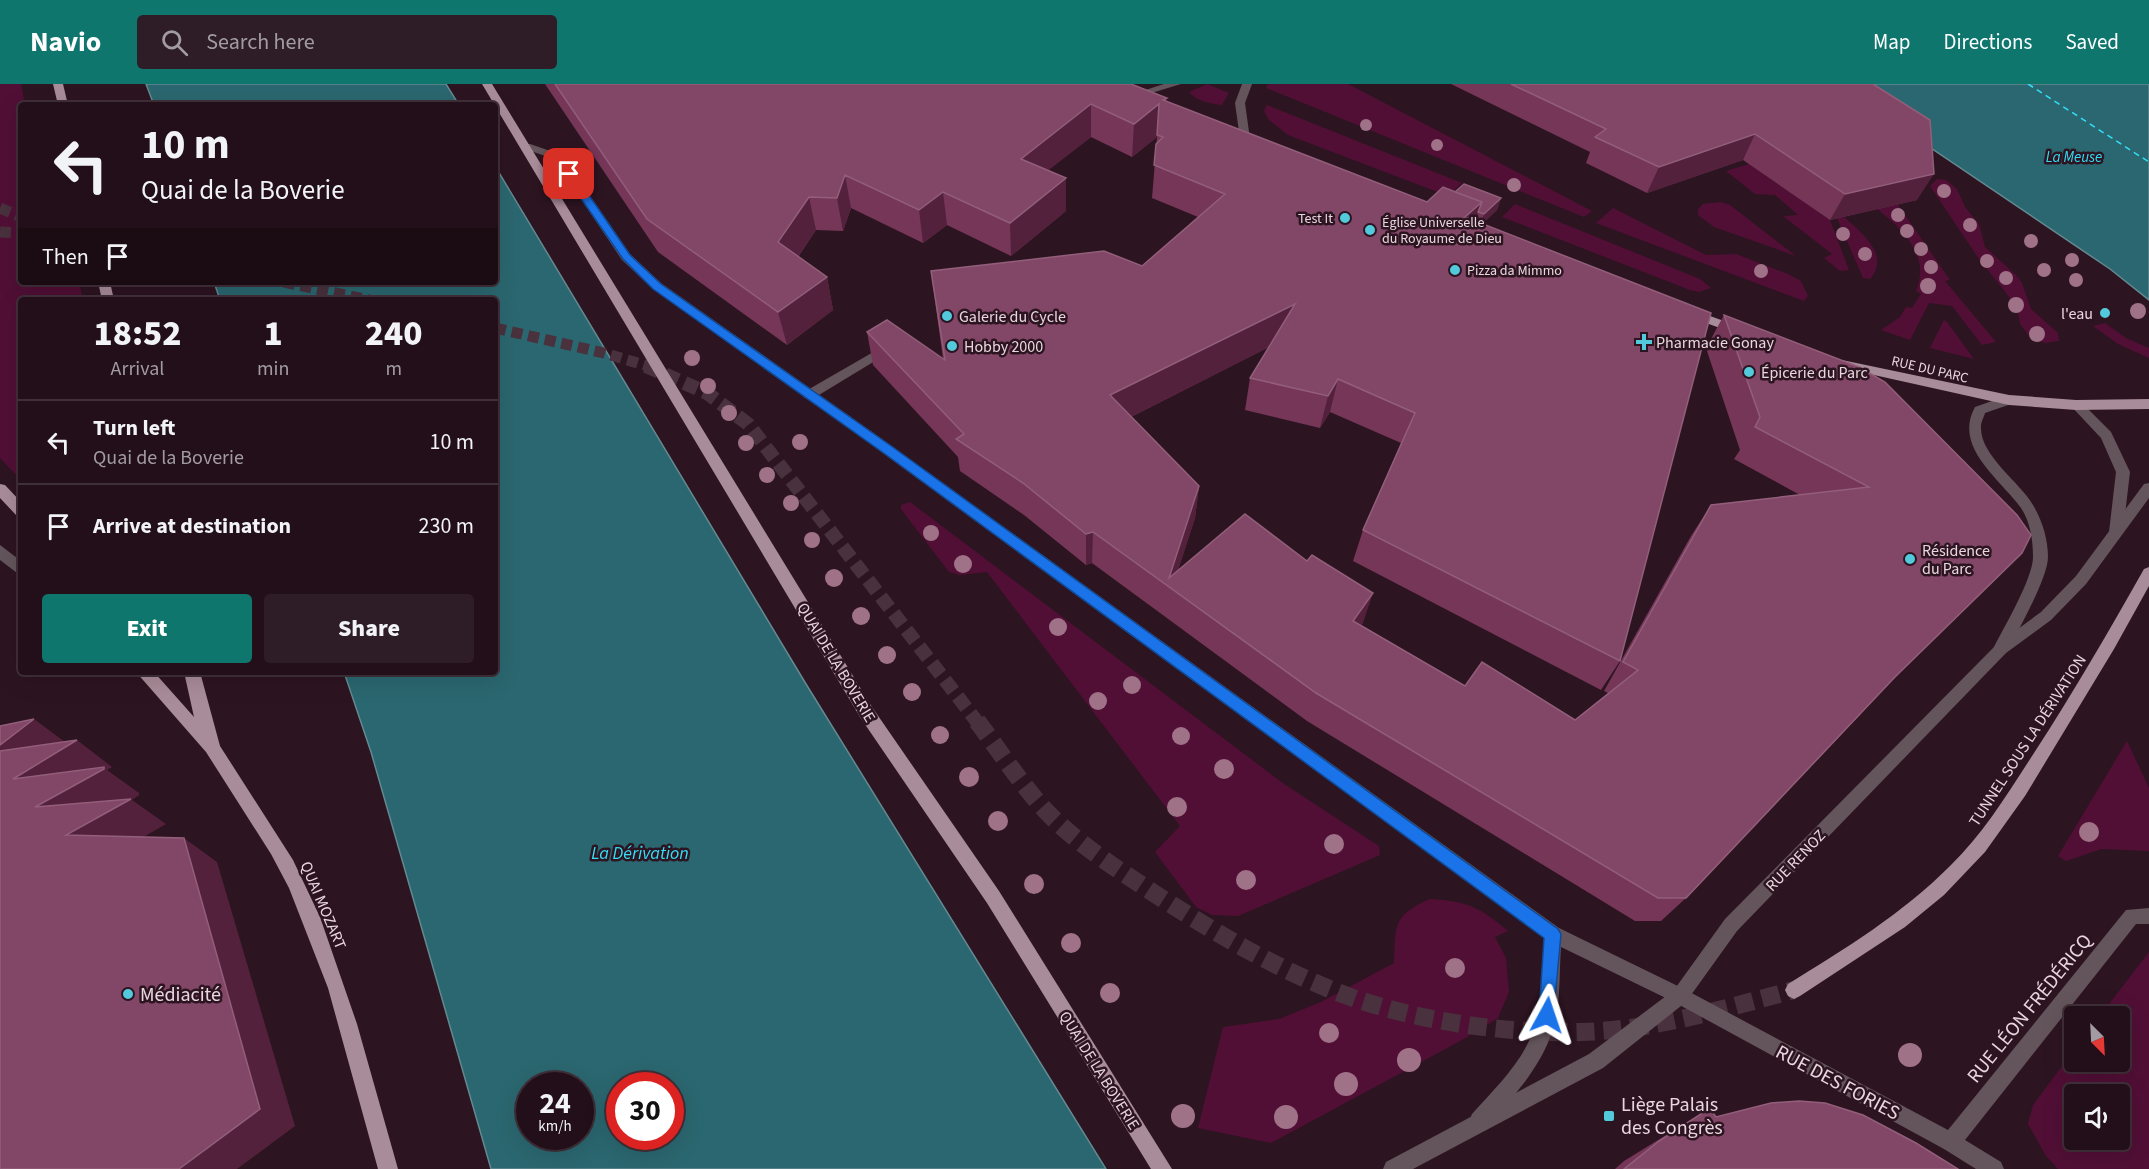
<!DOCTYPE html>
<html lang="en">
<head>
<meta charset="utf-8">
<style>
	:root { --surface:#220f19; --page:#2e1d26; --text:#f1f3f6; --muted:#a29ca2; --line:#3f2f38; --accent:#0f766e }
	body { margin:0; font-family:"Source Sans 3",sans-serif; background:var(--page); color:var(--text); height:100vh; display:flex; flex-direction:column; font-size:22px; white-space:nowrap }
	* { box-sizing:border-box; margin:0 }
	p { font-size:20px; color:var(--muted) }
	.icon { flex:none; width:33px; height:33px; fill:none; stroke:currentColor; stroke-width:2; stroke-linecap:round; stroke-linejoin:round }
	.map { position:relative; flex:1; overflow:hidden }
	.details { position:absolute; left:18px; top:213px; width:480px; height:378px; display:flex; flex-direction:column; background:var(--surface); border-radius:6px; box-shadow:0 6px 24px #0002,0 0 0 2px var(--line) }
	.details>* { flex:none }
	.guide { position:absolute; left:18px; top:18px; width:480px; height:183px; border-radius:6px; box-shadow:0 6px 24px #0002,0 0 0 2px var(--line); background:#220f19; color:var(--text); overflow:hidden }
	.needle { width:39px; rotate:156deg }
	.controls { position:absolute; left:2064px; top:922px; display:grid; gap:12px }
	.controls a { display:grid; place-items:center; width:66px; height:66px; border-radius:6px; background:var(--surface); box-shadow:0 6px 24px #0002,0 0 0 2px var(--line); font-size:30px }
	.speed { position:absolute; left:516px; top:988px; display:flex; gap:12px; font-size:30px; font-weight:700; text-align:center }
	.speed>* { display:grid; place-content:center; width:78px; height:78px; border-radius:50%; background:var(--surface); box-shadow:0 6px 24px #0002,0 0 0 2px var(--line); line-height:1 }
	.speed small { font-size:15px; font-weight:400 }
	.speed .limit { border:9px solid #d22; background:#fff; color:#111 }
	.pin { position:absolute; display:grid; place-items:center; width:51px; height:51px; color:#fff; margin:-26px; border-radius:12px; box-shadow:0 3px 9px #0006 }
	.me { position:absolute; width:66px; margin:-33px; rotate:5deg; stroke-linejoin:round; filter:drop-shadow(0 0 4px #0008) }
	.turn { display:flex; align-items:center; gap:21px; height:126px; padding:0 24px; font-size:27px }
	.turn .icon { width:78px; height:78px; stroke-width:2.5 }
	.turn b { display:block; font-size:42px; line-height:51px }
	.then { display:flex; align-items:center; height:57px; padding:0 24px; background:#0003; gap:12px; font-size:22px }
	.eta { display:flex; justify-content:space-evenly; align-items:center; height:102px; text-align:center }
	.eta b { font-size:36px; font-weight:800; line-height:42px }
	.action { display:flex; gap:12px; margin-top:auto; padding:12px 24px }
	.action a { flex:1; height:69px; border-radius:6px; background:var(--accent); color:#fff; font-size:24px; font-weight:800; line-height:69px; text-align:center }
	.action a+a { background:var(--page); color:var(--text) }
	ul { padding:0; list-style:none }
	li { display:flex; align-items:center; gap:18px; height:84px; padding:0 24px; border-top:2px solid var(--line) }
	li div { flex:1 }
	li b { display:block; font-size:22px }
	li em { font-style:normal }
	header { display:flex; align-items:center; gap:36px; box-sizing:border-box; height:84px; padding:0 30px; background:var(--accent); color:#fff }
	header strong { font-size:28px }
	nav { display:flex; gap:33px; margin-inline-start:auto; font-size:21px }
	.search { width:420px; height:54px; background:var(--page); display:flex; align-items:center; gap:15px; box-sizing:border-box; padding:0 21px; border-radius:6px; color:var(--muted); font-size:22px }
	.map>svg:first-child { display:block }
	.green { fill:#510f36; fill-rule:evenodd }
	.water { fill:#2b6770; stroke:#648991; stroke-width:1.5; fill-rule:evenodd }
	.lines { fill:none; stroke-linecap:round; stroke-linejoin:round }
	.ferry { stroke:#31dff6; stroke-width:1.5; stroke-dasharray:6 4.5; stroke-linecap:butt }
	.primary-tunnel-far2 { stroke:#49313e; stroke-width:11; stroke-dasharray:11 6; stroke-linecap:butt }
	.primary-tunnel-far1 { stroke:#49313e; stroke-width:14; stroke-dasharray:14 7; stroke-linecap:butt }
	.primary-tunnel { stroke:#49313e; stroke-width:18; stroke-dasharray:18 9; stroke-linecap:butt }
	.service { fill:#63555b; fill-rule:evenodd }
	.minor { fill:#63555b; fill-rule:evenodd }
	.tertiary { fill:#63555b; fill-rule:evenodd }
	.primary { fill:#a98c99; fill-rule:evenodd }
	.tree { fill:#a07288 }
	.wall { fill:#763658 }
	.shaded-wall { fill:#53213c }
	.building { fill:#824767; stroke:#925e7a; stroke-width:1.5 }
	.route { fill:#1a73e8; stroke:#114b97; stroke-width:1.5 }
	.poi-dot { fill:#53cadc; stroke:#2d1421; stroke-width:2 }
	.labels { text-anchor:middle; stroke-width:5; stroke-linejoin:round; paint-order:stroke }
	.far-poi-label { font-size:14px; fill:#e9d7df; stroke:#2d1421; text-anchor:start }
	.far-street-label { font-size:14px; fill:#e9d7df; stroke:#2d1421 }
	.far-water-label { font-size:15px; font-style:italic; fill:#31dff6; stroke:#2d1421 }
	.poi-label { font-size:16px; fill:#e9d7df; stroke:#2d1421; text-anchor:start }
	.street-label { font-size:16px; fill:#e9d7df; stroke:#2d1421 }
	.water-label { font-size:18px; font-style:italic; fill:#31dff6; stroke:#2d1421 }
	.near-poi-label { font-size:20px; fill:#e9d7df; stroke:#2d1421; text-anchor:start }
	.near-street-label { font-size:20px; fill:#e9d7df; stroke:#2d1421 }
</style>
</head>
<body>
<header>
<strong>Navio</strong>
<div class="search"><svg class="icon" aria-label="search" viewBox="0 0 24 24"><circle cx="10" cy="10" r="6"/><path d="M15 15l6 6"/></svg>Search here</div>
<nav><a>Map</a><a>Directions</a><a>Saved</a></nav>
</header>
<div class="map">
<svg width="2149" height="1085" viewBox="0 0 2149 1085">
	<rect width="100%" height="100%" fill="#2d1421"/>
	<path class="green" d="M0,0H21L25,21H21V198H79L83,216H21V396L0,374Z
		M1207,0L1229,9L1222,21C1211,20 1196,17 1189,8Z
		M1268,0H1348L1592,127L1584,133L1266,4Z
		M1267,21L1462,99L1448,112L1288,51L1269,36L1264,27Z
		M1749,80L1830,136L1849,186L1840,187L1824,174L1832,170L1783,132L1798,131L1775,111L1755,110L1726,87Z
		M1937,95L1946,96L1957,105L1965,123L1979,140L1985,163L2016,191L2022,199L2031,225L2058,249L2059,257L2045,259L2030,253L2020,240L2018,228L2007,210L1979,175L1930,102Z
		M1894,115L1950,196L1945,197L1996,258L1982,261L1952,222L1929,219L1910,256L1881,246L1900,233L1906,223L1912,224L1921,210L1916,207C1931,171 1902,145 1876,124Z
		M1721,118L1730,121L1796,172L1714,143L1698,131V125L1703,120Z
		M1515,120L1700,195L1711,204L1699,208L1690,206L1502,133Z
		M1613,124L1706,171L1736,170L1788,190L1801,197L1808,212L1804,217L1596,139Z
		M1844,133C1861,148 1891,171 1870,195L1863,194L1837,134Z
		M1944,236L1947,238L1974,275L1930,264Z
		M2105,239L2126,254L2149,264V274L2118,260L2093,242Z
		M910,418L1284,700L1379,762L1380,771L1238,832L1212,831L1196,823L1155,768L1180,742L987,488L960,491L949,488L901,425V421Z
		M2127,657L2149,704V767L2101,765L2066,777L2058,772Z
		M1430,815C1466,817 1480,823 1508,847L1495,853L1506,874L1509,908L1498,934L1462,956L1271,1059L1198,1044L1223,943L1279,935L1321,918L1394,879C1396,841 1392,832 1430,815Z
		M2149,868V1085H2058L2046,1072L2028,1040L2033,1021L2074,966V978H2120V933H2099ZM2074,1011H2120V1056H2074Z"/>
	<path class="water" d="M146,0H446L459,21H154Z
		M1836,0H2149V216L2110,185Z
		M495,82L806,600L1106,1085H491L371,668L344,588H495V216H220L214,198H495ZM530,1002H580V1053H530ZM620,1002H670V1053H620Z"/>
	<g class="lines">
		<path class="ferry" d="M2028,0L2149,78"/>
		<path class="primary-tunnel-far2" d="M0,124L21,133
			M0,148L21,149
			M284,198L369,216
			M495,244L604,269L651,283"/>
		<path class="primary-tunnel-far1" d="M646,282L707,309L748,340L978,639"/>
		<path class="primary-tunnel" d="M977,637C999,666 1020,699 1045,726C1076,759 1117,785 1155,810C1218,851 1285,890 1356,915C1424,938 1510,950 1581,948C1654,946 1723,925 1794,906"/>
		<path class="service" d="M1164,0H1181L1135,14L1130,11Z
			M1242,0H1252L1245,19L1250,55L1245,58L1240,55L1235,19Z
			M889,259L893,260V266L814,314H804L803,311L804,308Z"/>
		<path class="minor" d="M522,60H530L562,71L630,170L661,199L875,350L1559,844L1686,906L1948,1046L2126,826L2149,824V840H2136L1965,1056L2001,1078L2004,1085H1976L1944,1065L1674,918L1561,863C1559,890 1561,919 1553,945C1541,984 1512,1014 1486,1044L1479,1047L1472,1044L1469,1037L1472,1030C1494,1005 1522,979 1533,947C1544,918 1541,884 1544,854L865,356L653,205L622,176L554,75L522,64Z
			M2009,311L2015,316L2014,319L1985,329C1984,333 1981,338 1981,342C1979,371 2020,398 2033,421C2042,436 2048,455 2048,473C2048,494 2017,549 2006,569H1996L1993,565C2003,545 2034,493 2033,472C2033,456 2030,437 2021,424C1999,394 1953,363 1975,323Z
			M2076,316L2081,318L2111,348L2130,388L2123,448L2116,453L2109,448L2116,388L2101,354L2070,321Z
			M0,461L21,477V492L0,476Z"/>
		<path class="tertiary" d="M2149,399V414L2086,500L2051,536L2006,569L1737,847L1686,918L1603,984L1413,1085H1383L1386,1078L1589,970L1674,906L1725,835L1996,561L2041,528L2076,492L2144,400Z"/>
		<path class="primary" d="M53,0H63L68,21H58Z
			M482,0H492L872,623L999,807L1172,1085H1151L987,819L860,633Z
			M98,198H110L114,216H102Z
			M1691,225L1743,244L1745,247L1739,251L1687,232V226Z
			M1842,276L2009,311L2076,316L2149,315V325L2076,326L2009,321L1838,283L1836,280Z
			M0,400L5,401L21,418V432L16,431L0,414Z
			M2149,483V502L2114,565L2025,712L1985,768L1944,811L1905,843L1800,912L1794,915L1788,912L1785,906L1788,900C1845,865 1902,830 1950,782C1984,749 2008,709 2034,669C2073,609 2109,547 2144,485Z
			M136,588H154L194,633L184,588H200L220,662L293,776L320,833L357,940L398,1085H378L328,904L289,804L271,770L206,668Z"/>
	</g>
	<g class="tree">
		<circle cx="1366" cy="41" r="6"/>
		<circle cx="1437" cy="61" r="6"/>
		<circle cx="1514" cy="101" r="7"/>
		<circle cx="1944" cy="107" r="7"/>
		<circle cx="1898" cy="131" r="7"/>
		<circle cx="1970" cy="141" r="7"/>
		<circle cx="1907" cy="147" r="7"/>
		<circle cx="1843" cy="150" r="7"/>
		<circle cx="2031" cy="157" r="7"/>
		<circle cx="1921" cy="165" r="7"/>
		<circle cx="1865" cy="170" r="7"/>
		<circle cx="2072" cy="176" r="7"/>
		<circle cx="1987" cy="177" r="7"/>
		<circle cx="1931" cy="183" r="7"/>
		<circle cx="2044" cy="186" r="7"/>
		<circle cx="1761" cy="187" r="7"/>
		<circle cx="2006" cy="194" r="7"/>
		<circle cx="2076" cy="196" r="7"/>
		<circle cx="1928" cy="202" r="8"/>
		<circle cx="2016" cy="221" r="8"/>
		<circle cx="2138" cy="227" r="8"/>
		<circle cx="2037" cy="250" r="8"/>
		<circle cx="692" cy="274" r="8"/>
		<circle cx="708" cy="302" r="8"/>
		<circle cx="729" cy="329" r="8"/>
		<circle cx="800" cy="358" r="8"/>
		<circle cx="746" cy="359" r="8"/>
		<circle cx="767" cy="391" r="8"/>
		<circle cx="791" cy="419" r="8"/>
		<circle cx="931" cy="449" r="8"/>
		<circle cx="812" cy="456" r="8"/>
		<circle cx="963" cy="480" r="9"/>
		<circle cx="834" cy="494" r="9"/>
		<circle cx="861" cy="532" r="9"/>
		<circle cx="1058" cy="543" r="9"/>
		<circle cx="887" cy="571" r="9"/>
		<circle cx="1132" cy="601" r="9"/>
		<circle cx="912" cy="608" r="9"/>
		<circle cx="1098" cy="617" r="9"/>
		<circle cx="940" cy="651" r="9"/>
		<circle cx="1181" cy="652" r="9"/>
		<circle cx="1224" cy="685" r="10"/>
		<circle cx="969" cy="693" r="10"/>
		<circle cx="1177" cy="723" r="10"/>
		<circle cx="998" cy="737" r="10"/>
		<circle cx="2089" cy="748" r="10"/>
		<circle cx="1334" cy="760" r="10"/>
		<circle cx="1246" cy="796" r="10"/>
		<circle cx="1034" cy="800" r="10"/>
		<circle cx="1071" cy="859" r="10"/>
		<circle cx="1455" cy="884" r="10"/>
		<circle cx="1110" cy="909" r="10"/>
		<circle cx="1329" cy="949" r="10"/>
		<circle cx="1910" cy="971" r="12"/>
		<circle cx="1409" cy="976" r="12"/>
		<circle cx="1346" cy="1000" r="12"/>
		<circle cx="1183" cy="1032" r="12"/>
		<circle cx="1286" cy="1033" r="12"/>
	</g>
	<path class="wall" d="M545,0H1131L1167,14L1166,17L1427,118L1455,108L1501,114L1497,126L1482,140L1620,577L1601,606L1353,477L1363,446L1401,359L1330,328L1320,344L1245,326L1250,294L1269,263L1131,333L1199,402L1195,434L1178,486L1363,539L1361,541L1465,602L1575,636L1608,609L1604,607L1691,452L1711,421L1800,411L1734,375L1740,366L1706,264L1724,231L1859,283L1889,600L1686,814L1661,837H1635L1307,637L1092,479L1086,481L1024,431L960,387L958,373L873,281L867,248L943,275L931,187L1142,182L1198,133L1152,114L1157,53L1132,73L1091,53L1048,86L1066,94V127L1011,172L947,141L923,159L851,124L843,147L816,146L798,173L827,193L833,226L787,261L658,168Z
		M1451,0H1873L1917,116L1830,136L1743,76L1647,109L1586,79L1590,68Z
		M1710,1024L1716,1033L1958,1085H1615L1624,1077Z"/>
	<path class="shaded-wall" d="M1091,20V53L1022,107L1021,75Z
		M1159,20L1157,53L1132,73L1134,40Z
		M1755,50L1743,76L1647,109L1659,83Z
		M1934,90L1917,116L1830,136L1845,110Z
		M845,91L851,124L843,147L837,114Z
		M1066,94V127L1011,172L1010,139Z
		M943,108L947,141L923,159L919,126Z
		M809,113L816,146L785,191L778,158Z
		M1501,114L1497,126L1480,142L1484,130Z
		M1482,118L1471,151L1465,133Z
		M827,193L833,226L787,261L778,228Z
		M1295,220L1289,253L1109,344L1110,311Z
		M1338,295L1330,328L1320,344L1328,312Z
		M1199,402L1195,434L1172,505L1169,494Z
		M1093,448L1092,479L1086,481V450Z
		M1373,509L1363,539L1344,566L1353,537Z
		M34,635L69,661L77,656L112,683L107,686L139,709V711L132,716L166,740L104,776L66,751L35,723L13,695L0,674V661Z
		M184,754L217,778L295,1042L237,1085H179Z"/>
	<path class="building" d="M555,0H1131L1167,14L1163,16L1427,118L1443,103L1482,118L1465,133L1711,229L1620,577L1363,446L1415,329L1338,295L1328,312L1250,294L1295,220L1110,311L1199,402L1169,494L1245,430L1307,477L1312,471L1373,509L1353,537L1465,602L1482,578L1575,636L1638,586L1623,578L1711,421L1869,403L1755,343L1760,333L1724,231L1859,283L1885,298L2017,431L2031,451L2022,469L1894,594L1686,814H1658L1316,609L1093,448L1086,450L1023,399L956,355L964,350L867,248L887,236L945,276L931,187L1104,167L1142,182L1225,110L1154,81L1156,60L1163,53L1157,51L1159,20L1134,40L1091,20L1021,75L1066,94L1010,139L943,108L919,126L845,91L837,114L809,113L778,158L827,193L778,228L647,135Z
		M1511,0H1873L1930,36L1934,90L1845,110L1755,50L1659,83L1595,53L1606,45Z
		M1464,100L1501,114L1484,130L1478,128L1482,118L1455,108Z
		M34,635L0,661V642Z
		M77,656L13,695L104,683V685L35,723L131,715L66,751L184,754L260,1025L179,1085H0V667Z
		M1799,1017L1825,1019L1863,1031L1916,1059L1958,1085H1624L1659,1057L1710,1024L1716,1033L1771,1019Z"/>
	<path class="route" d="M569,87L573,88L630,171L661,200L894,364L1558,845L1561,850L1553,937L1547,940L1541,937L1539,931L1544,854L885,370L653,205L623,175L564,90Z"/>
	<g class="poi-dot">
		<circle cx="1345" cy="134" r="6"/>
		<circle cx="1370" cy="146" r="6"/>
		<circle cx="1455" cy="186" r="6"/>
		<circle cx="2105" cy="229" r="6"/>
		<circle cx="947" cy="232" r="6"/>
		<path d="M1641 249h6v6h6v6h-6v6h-6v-6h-6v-6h6z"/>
		<circle cx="952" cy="262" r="6"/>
		<circle cx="1749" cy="288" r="6"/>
		<circle cx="1910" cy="475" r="6"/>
		<circle cx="128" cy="910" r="6"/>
		<rect x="1603" y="1026" width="12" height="12" rx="3"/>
	</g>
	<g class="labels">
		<g class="far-poi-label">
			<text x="1333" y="139" text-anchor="end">Test It</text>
			<text x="1382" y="143">Église Universelle<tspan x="1382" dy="16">du Royaume de Dieu</tspan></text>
			<text x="1467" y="191">Pizza da Mimmo</text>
		</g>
		<g class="far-street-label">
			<text transform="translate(1930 285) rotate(13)" y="5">RUE DU PARC</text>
		</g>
		<g class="far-water-label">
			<text x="2074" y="78">La Meuse</text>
		</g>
		<g class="poi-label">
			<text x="2093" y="235" text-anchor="end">l'eau</text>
			<text x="959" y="238">Galerie du Cycle</text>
			<text x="1656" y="264">Pharmacie Gonay</text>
			<text x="964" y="268">Hobby 2000</text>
			<text x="1761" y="294">Épicerie du Parc</text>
			<text x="1922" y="472">Résidence<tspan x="1922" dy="18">du Parc</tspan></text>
		</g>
		<g class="street-label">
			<text transform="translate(837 578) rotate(59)" y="6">QUAI DE LA BOVERIE</text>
			<text transform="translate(2027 656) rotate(-57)" y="6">TUNNEL SOUS LA DÉRIVATION</text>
			<text transform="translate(1795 776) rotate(-46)" y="6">RUE RENOZ</text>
			<text transform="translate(324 821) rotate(67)" y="6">QUAI MOZART</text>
			<text transform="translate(1100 986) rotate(58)" y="6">QUAI DE LA BOVERIE</text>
		</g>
		<g class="water-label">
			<text x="640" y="775">La Dérivation</text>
		</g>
		<g class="near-poi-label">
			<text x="140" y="917">Médiacité</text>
			<text x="1621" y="1027">Liège Palais<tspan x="1621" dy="23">des Congrès</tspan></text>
		</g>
		<g class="near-street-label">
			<text transform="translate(2029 924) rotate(-51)" y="7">RUE LÉON FRÉDÉRICQ</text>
			<text transform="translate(1838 998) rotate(28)" y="7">RUE DES FORIES</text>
		</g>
	</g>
</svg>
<div class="controls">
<a><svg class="needle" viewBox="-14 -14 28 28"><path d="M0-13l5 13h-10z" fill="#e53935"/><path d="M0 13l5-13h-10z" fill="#a29ca2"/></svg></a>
<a><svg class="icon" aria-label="sound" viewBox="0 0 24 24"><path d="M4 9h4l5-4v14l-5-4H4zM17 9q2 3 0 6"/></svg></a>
</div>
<div class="speed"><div>24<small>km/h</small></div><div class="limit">30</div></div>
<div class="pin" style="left:569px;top:90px;background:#d93025"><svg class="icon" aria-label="arrive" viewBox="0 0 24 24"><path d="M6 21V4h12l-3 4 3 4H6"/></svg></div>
<svg class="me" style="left:1547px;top:931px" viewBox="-20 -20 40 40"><path d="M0-17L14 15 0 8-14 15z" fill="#1a73e8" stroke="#fff" stroke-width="4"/></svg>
<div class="guide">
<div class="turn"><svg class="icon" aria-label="left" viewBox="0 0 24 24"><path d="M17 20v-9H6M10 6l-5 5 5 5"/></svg><div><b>10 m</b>Quai de la Boverie</div></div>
<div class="then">Then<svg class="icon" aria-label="arrive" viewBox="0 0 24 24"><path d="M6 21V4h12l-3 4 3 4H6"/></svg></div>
</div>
<section class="details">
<div class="eta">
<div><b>18:52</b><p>Arrival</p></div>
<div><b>1</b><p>min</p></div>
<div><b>240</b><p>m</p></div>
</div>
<ul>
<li><svg class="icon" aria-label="left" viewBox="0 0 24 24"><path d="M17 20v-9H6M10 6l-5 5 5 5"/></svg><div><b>Turn left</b><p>Quai de la Boverie</p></div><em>10 m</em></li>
<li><svg class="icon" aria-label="arrive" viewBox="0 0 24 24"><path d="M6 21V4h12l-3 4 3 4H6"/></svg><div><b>Arrive at destination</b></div><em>230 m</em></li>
</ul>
<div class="action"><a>Exit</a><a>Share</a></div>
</section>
</div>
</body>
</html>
